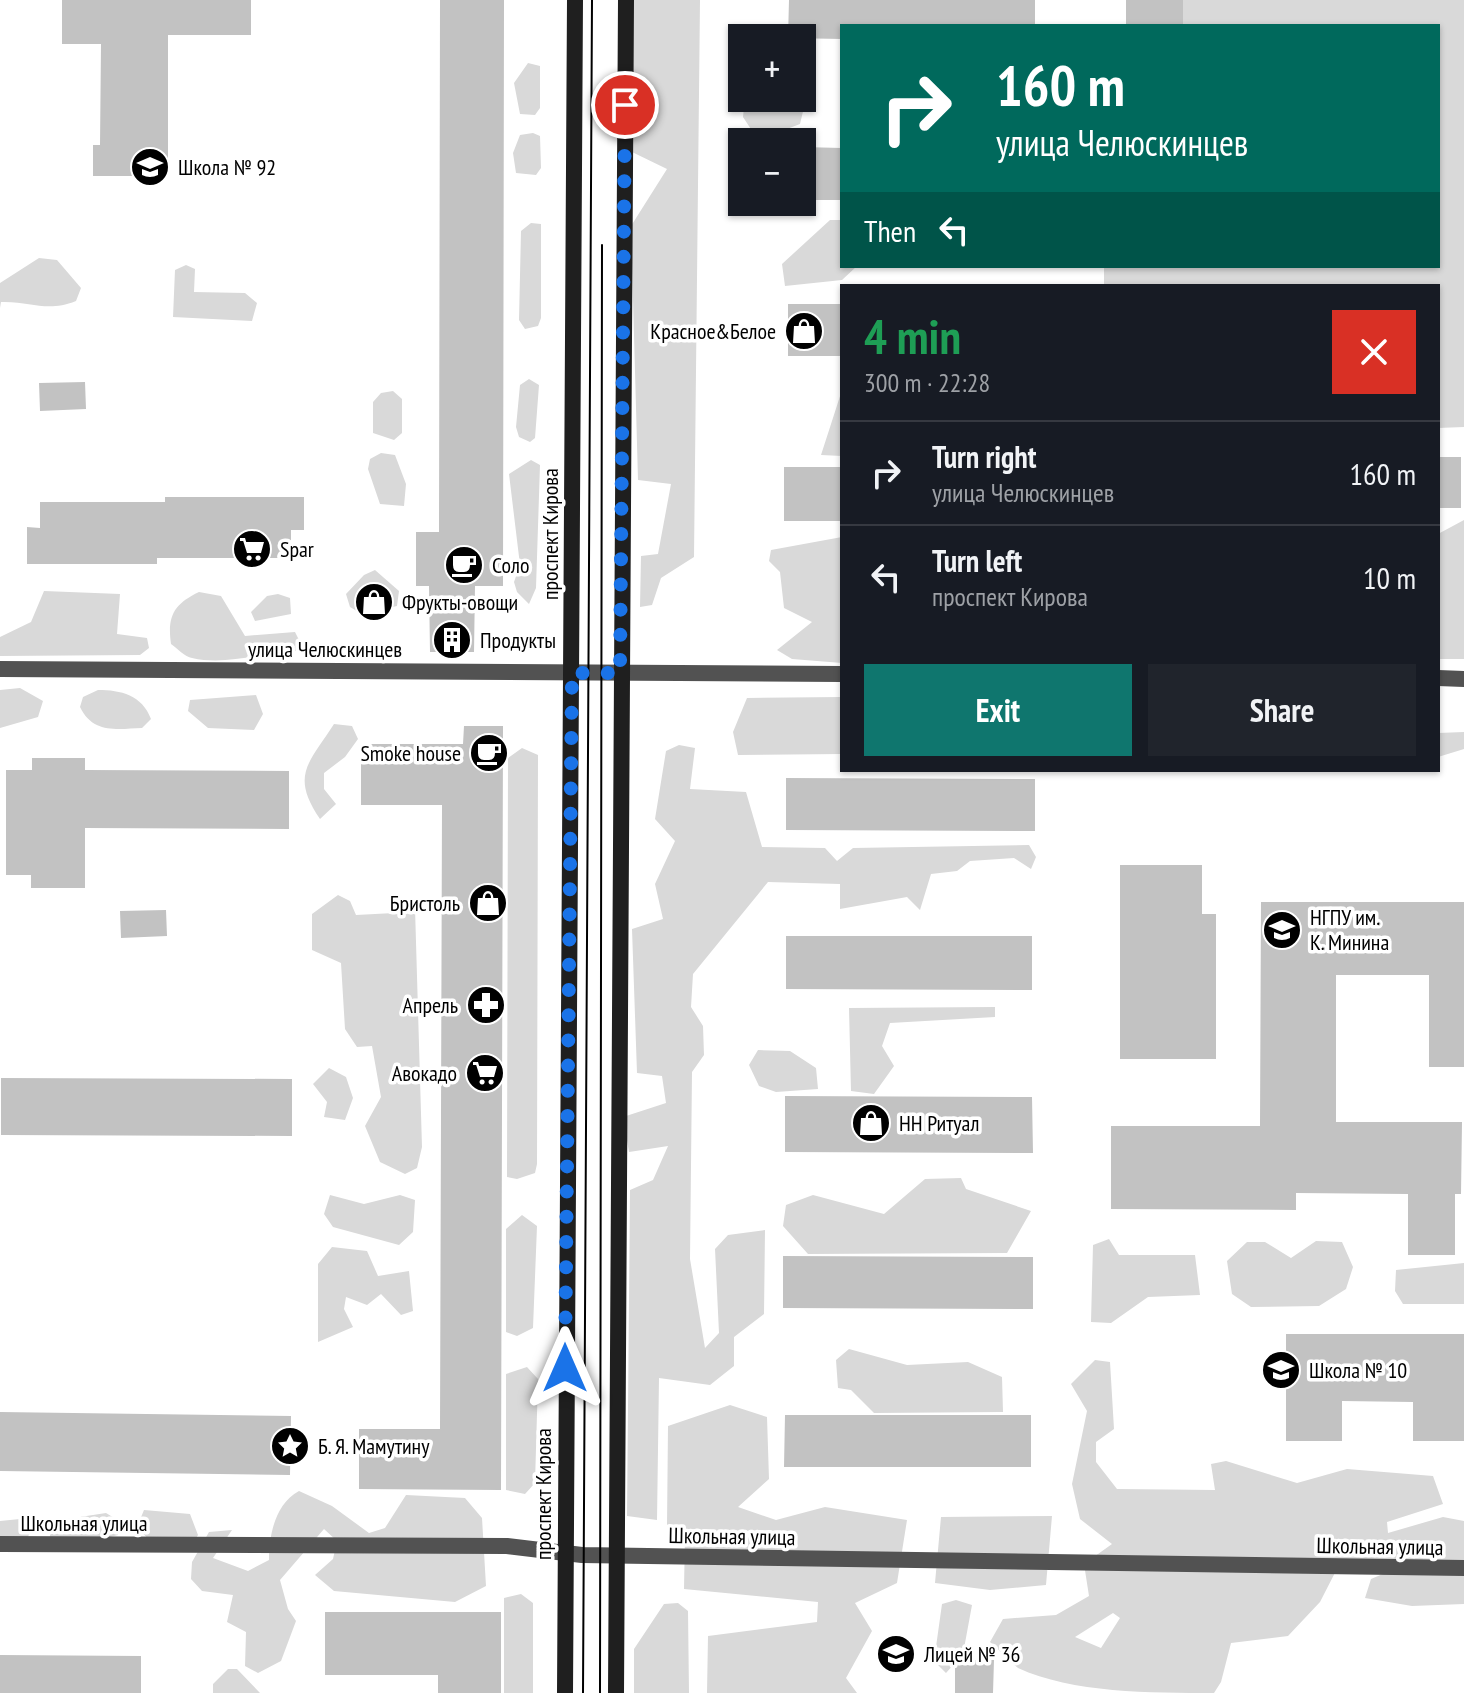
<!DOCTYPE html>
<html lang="en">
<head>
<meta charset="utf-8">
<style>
	:root { --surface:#171b24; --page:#20242c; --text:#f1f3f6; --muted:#9ea1a6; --line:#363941; --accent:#0f766e }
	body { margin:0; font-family:"PT Sans Narrow",sans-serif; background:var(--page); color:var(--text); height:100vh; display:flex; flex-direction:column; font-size:30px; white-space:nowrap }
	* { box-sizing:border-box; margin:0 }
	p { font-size:26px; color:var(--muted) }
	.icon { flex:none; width:44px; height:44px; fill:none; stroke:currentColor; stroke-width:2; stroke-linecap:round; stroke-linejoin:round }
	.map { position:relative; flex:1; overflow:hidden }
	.drawer { position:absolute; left:840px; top:284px; width:600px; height:488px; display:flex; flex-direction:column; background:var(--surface); border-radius:0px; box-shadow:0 2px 6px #0004 }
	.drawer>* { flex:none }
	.hud { position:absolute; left:840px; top:24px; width:600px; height:244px; border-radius:0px; box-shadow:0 2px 6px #0004; background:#00695c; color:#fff; overflow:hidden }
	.buttons { position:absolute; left:728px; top:24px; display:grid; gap:16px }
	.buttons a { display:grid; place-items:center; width:88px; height:88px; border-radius:0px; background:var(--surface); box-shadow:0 2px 6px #0004; font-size:40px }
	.pin { position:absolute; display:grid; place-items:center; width:68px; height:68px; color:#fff; margin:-34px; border:4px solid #fff; border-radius:50%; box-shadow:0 2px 8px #0007 }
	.me { position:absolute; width:88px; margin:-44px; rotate:0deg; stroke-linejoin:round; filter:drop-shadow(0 0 6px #0008) }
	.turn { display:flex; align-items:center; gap:28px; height:168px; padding:0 24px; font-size:36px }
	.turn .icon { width:104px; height:104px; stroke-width:2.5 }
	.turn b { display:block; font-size:56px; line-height:68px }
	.then { display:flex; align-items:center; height:76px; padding:0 24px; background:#0003; gap:16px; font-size:30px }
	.round { display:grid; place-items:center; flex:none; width:84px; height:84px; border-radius:0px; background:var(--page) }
	.summary { display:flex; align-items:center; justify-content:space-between; height:136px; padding:0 24px }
	h1 { font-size:48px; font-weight:700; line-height:60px; color:#1e9e55 }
	.cta { display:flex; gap:16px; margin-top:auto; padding:16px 24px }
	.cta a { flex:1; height:92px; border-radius:0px; background:var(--accent); color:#fff; font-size:32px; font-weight:700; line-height:92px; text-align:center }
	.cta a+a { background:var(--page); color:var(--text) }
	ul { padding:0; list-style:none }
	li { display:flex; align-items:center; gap:24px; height:104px; padding:0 24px; border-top:2px solid var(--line) }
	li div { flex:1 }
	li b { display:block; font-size:30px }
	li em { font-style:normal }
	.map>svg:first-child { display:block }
	.green { fill:#d9d9d9; fill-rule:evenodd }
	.building { fill:#c2c2c2 }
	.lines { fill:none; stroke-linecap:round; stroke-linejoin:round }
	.street { stroke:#525252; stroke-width:16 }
	.secondary { stroke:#1f1f1f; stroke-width:16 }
	.tram { stroke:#000; stroke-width:2 }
	.route { stroke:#1a73e8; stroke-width:14; stroke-dasharray:0 25.2 }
	.labels { text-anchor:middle; stroke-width:7; stroke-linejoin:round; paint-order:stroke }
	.poi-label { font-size:22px; fill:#000; stroke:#fff; text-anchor:start }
	.street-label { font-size:22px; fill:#000; stroke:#fff }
</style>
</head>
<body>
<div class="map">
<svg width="1464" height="1693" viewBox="0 0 1464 1693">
	<rect width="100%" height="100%" fill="#fff"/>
	<path class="green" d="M633,0H700L694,557L661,578L652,605L640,607L641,556L658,554L671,484L638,480L631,226L667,169L632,152Z
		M1126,0H1464V427L1438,428V286H1104V266H1438V26H1126Z
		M528,63L540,66V108L535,115L520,114L514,83Z
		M802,64L806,99L800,124L758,140L743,117L745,98H802Z
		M533,133L540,136L541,168L536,175L516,173L513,153L520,135Z
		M830,220H842V266H857L842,280L785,286L782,264Z
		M531,223L541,224V318L538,326L525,329L519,320L521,231Z
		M39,258L57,260L81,288L76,301C46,313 32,301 1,302L0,308V283Z
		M186,265L195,269L194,292L245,293L257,303L252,321L173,317L175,270Z
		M529,379L539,385L535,438L530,442L519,437L516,427L520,385Z
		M842,390V456L821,455Z
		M393,391L402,399V433L394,440L373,433V402L381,393Z
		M381,453L395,455L406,484L404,506L380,504L368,469L370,459Z
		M531,460L540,465L536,588L529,604L517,592L514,582L520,565L509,474Z
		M1464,520V659H1438V534Z
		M842,537V663L792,659L777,650L812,622L784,608L780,572L769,561L771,550Z
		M375,570L399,591L397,606L362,614L350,607L346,594L364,575Z
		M44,591L120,594L117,634L147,638L149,648L140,655L0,656V637L31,622Z
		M199,592L221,596L245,636L295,632L299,640L296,651C262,652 227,666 192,658C185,657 177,648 171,644C167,616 174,604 199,592Z
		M278,594L290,598L291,614L255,621L251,612L267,596Z
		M20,688L43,701L38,717L0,728V690Z
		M98,690C121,690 142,695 151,719L142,728C117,729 93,734 80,707L83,697Z
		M256,695L263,714L254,730L208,728L188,711L190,700Z
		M842,697V754L738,755L733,732L747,698Z
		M334,724L352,726L358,739L345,757L324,773V789L336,804L320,819C290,775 309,763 334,724Z
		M1464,732V749L1438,757V733Z
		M679,745L695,748L690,789L746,792L762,847L825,848L837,861L853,848L1029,845L1036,857L1031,869L1014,858L970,861L957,871L931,874L920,910L907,897L840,909V884L768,882L693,974L691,1007L703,1026L704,1055L692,1072L690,1259L705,1348L719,1333L715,1249L728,1235L765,1230L764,1314L734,1337V1366L710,1385L659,1378L657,1520L627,1516L630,1190L653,1180L668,1146L629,1152L623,1117L666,1103L662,1076L637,1073L632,929L663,919L655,884L675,841L655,819L666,751Z
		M522,748L538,755L537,1164L535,1173L517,1179L507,1177L508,758Z
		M338,895L350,901L356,915L394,913L403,905L415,908L422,1147L417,1168L405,1174L380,1162L365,1126L381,1097L372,1046L357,1047L345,1029L341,963L312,950V914Z
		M995,1007V1017L890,1023L882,1046L894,1066L874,1094L851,1091L849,1008Z
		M758,1050L790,1051L816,1068L818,1089L776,1092L759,1086L749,1065Z
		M329,1068L346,1077L353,1098L345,1120L324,1117L327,1102L313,1084Z
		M961,1178L966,1189L1031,1211L1007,1253L808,1254L783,1226L786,1205L813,1195L884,1214L925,1179Z
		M330,1195L364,1204L400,1195L415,1200L413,1232L399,1245L333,1227L324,1214Z
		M522,1215L537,1226L533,1328L517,1336L506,1332V1229Z
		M1109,1239L1119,1255H1195L1200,1295L1148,1297L1111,1323L1091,1322L1093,1245Z
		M1316,1241L1342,1242L1353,1267L1346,1289L1319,1306L1251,1307L1232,1294L1227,1261L1247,1242H1265L1291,1258Z
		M332,1247L367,1251L378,1276L409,1271L413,1311L401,1315L381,1294L367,1305L346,1297L344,1309L353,1327L318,1342V1264Z
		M1464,1263V1304H1403L1395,1291L1396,1270Z
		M849,1349L907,1365L968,1362L1002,1377L1003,1412L874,1413L851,1390L838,1388L836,1360Z
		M1095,1360L1110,1362L1114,1429L1096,1442V1462L1117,1489L1215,1490L1211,1464L1226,1461L1297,1483L1347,1469L1433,1476L1443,1504L1387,1522L1388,1533L1443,1517L1464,1521V1560L1341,1561L1320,1602L1288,1636L1231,1643L1221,1682L1214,1693C1151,1693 1072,1693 1018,1668C1008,1660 999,1650 990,1642L1003,1619L1056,1615L1089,1596L1084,1564L1112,1544L1080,1519L1072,1484L1087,1411L1071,1384ZM1113,1613L1120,1618L1101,1648L1075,1637Z
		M527,1367L538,1379L535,1483L525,1494L506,1490V1374Z
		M730,1405L767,1417L769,1479L738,1507L776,1520L825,1507L907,1520L897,1583L855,1603L872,1631L846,1678L857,1693H707L708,1636L817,1622L818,1602L684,1589L685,1534L667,1525L668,1426Z
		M299,1491L332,1506L369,1533L385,1528L406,1495L465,1498L482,1518L486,1586L455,1602L334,1591L315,1575L333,1559L337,1541L324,1529L280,1580L288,1609L296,1621L281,1661L258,1673L245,1666L246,1632L227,1622L233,1595L202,1591L191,1579L192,1562L209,1532L232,1530L213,1558L248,1571L269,1560C269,1535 275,1504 299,1491Z
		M144,1510L190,1514L198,1535L193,1543L151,1542L137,1527Z
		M106,1513L116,1519L118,1535L86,1543L49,1539L54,1521Z
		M1052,1516L1046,1585L990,1590L935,1583L941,1517Z
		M20,1519L31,1531L25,1542H0V1521Z
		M1404,1565L1464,1571V1604L1412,1606L1365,1598L1371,1579Z
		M521,1594L533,1603V1693H504V1598Z
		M956,1600L972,1605L963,1654L946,1673L934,1661L942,1604Z
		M678,1603L688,1611L689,1693H634V1649L664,1604Z
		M228,1669H237L260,1693H213V1684Z"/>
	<path class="building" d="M62,0H251V35H168V176H93V145H100L101,44H62Z
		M440,0H504L503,586H475L474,652H430L429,586H416V532H439Z
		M789,0H1035V26H842V39L788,38Z
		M1126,0H1183V26H1126Z
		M802,147L842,148V200H802Z
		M788,304H842V356H788Z
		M85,382L86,409L40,411L39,383Z
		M1438,457H1461V508H1438Z
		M784,467H842V521H784Z
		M165,497H304V530H291V558H157V564H27V527L40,528V502H165Z
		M464,726H503L501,1490L359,1489V1429H440L442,805H361V744H463Z
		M32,758H85V770L289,771V829L85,828V888H31V875H6V770H32Z
		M786,778L1035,779V831L786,830Z
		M1120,865H1202V914H1216V1059H1120Z
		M1261,902H1464V1067H1429V975H1336V1122H1462L1461,1194H1455V1255H1408V1194L1296,1193V1210L1111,1209V1126H1260Z
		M166,910L167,936L121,938L120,911Z
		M786,936H1032V990L786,989Z
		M1,1078L292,1079V1136L1,1135Z
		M785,1096L1032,1097L1033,1153L785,1152Z
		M783,1256L1033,1257V1309L783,1308Z
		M1286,1334H1464V1441H1413V1402L1342,1401V1441H1286Z
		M0,1412L291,1416L290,1475L0,1471Z
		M785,1415H1031V1467H784Z
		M325,1612H501V1693H438V1675H325Z
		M0,1655L141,1656V1693H0Z
		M955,1660H994L993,1693H955Z"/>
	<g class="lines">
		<path class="street" d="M0,669L842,674
			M1438,678L1464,679
			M0,1544L507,1546L582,1555L1464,1568"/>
		<path class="secondary" d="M565,1693L575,0
			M616,1693L626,0"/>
		<path class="tram" d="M583,1693L592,0
			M600,1693L602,245"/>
	</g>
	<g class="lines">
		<path class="route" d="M565,1368L572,673H620L625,105"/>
	</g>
	<defs>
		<g id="school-disc" transform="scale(2)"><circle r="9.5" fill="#000" stroke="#fff"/><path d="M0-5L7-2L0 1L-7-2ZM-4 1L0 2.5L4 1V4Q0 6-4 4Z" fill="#fff"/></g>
		<g id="shop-disc" transform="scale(2)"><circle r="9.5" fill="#000" stroke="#fff"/><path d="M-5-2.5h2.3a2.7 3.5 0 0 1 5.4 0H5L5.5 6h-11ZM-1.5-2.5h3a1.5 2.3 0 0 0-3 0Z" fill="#fff"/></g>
		<g id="supermarket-disc" transform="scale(2)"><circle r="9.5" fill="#000" stroke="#fff"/><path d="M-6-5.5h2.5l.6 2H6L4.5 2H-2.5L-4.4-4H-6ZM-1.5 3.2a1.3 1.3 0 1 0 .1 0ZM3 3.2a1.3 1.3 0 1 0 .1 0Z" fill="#fff"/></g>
		<g id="cafe-disc" transform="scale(2)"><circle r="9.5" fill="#000" stroke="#fff"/><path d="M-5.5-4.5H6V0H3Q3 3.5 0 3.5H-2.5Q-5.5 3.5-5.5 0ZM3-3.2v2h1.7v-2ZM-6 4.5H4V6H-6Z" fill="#fff"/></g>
		<g id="building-disc" transform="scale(2)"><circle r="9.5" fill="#000" stroke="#fff"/><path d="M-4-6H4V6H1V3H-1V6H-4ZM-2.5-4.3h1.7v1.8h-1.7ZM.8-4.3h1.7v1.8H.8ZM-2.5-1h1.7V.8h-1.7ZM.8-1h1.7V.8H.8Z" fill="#fff"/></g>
		<g id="university-disc" transform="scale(2)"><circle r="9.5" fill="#000" stroke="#fff"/><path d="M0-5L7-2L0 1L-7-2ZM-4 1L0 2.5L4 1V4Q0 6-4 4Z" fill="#fff"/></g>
		<g id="pharmacy-disc" transform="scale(2)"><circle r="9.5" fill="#000" stroke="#fff"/><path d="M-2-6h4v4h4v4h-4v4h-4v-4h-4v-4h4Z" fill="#fff"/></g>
		<g id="sight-disc" transform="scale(2)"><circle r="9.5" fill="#000" stroke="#fff"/><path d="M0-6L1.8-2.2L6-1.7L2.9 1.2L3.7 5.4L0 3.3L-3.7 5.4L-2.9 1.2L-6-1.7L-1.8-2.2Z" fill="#fff"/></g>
	</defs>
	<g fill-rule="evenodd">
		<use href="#school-disc" x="150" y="167"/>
		<use href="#shop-disc" x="804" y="331"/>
		<use href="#supermarket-disc" x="252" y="549"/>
		<use href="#cafe-disc" x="464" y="565"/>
		<use href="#shop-disc" x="374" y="602"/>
		<use href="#building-disc" x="452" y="640"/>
		<use href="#cafe-disc" x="489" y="753"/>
		<use href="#shop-disc" x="488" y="903"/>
		<use href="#university-disc" x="1282" y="930"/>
		<use href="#pharmacy-disc" x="486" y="1005"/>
		<use href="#supermarket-disc" x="485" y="1073"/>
		<use href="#shop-disc" x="871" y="1123"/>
		<use href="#school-disc" x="1281" y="1370"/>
		<use href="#sight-disc" x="290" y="1446"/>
		<use href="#school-disc" x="896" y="1654"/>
	</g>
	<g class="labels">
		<g class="poi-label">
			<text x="178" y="175">Школа № 92</text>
			<text x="776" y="339" text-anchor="end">Красное&amp;Белое</text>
			<text x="280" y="557">Spar</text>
			<text x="492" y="573">Соло</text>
			<text x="402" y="610">Фрукты-овощи</text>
			<text x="480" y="648">Продукты</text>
			<text x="461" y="761" text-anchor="end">Smoke house</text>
			<text x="460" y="911" text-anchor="end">Бристоль</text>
			<text x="1310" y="925">НГПУ им.<tspan x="1310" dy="25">К. Минина</tspan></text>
			<text x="458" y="1013" text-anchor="end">Апрель</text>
			<text x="457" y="1081" text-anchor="end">Авокадо</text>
			<text x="899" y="1131">НН Ритуал</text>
			<text x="1309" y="1378">Школа № 10</text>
			<text x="318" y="1454">Б. Я. Мамутину</text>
			<text x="924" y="1662">Лицей № 36</text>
		</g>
		<g class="street-label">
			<text transform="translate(550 534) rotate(-90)" y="8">проспект Кирова</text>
			<text x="325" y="657">улица Челюскинцев</text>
			<text transform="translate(543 1494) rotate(-90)" y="8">проспект Кирова</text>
			<text x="84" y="1531">Школьная улица</text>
			<text transform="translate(732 1536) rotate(1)" y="8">Школьная улица</text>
			<text transform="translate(1380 1546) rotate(1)" y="8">Школьная улица</text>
		</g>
	</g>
</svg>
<div class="buttons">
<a>+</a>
<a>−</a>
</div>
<div class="pin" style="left:625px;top:105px;background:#d93025"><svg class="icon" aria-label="arrive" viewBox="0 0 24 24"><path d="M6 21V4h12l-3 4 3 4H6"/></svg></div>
<svg class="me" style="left:565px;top:1368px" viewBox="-20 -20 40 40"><path d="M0-17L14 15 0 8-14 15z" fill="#1a73e8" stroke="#fff" stroke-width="4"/></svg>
<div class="hud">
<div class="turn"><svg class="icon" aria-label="right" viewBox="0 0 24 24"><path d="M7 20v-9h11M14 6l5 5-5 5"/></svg><div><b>160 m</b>улица Челюскинцев</div></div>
<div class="then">Then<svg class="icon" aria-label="left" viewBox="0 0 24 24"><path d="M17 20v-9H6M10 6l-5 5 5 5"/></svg></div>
</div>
<section class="drawer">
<div class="summary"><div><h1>4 min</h1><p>300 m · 22:28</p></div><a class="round" style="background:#d93025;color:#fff"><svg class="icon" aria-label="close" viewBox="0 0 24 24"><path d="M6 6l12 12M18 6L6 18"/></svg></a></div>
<ul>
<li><svg class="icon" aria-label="right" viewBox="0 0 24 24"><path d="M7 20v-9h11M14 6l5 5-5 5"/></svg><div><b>Turn right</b><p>улица Челюскинцев</p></div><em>160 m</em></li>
<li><svg class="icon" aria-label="left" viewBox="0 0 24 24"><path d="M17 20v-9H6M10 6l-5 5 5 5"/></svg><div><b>Turn left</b><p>проспект Кирова</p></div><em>10 m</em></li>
</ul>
<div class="cta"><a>Exit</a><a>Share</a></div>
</section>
</div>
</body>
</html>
